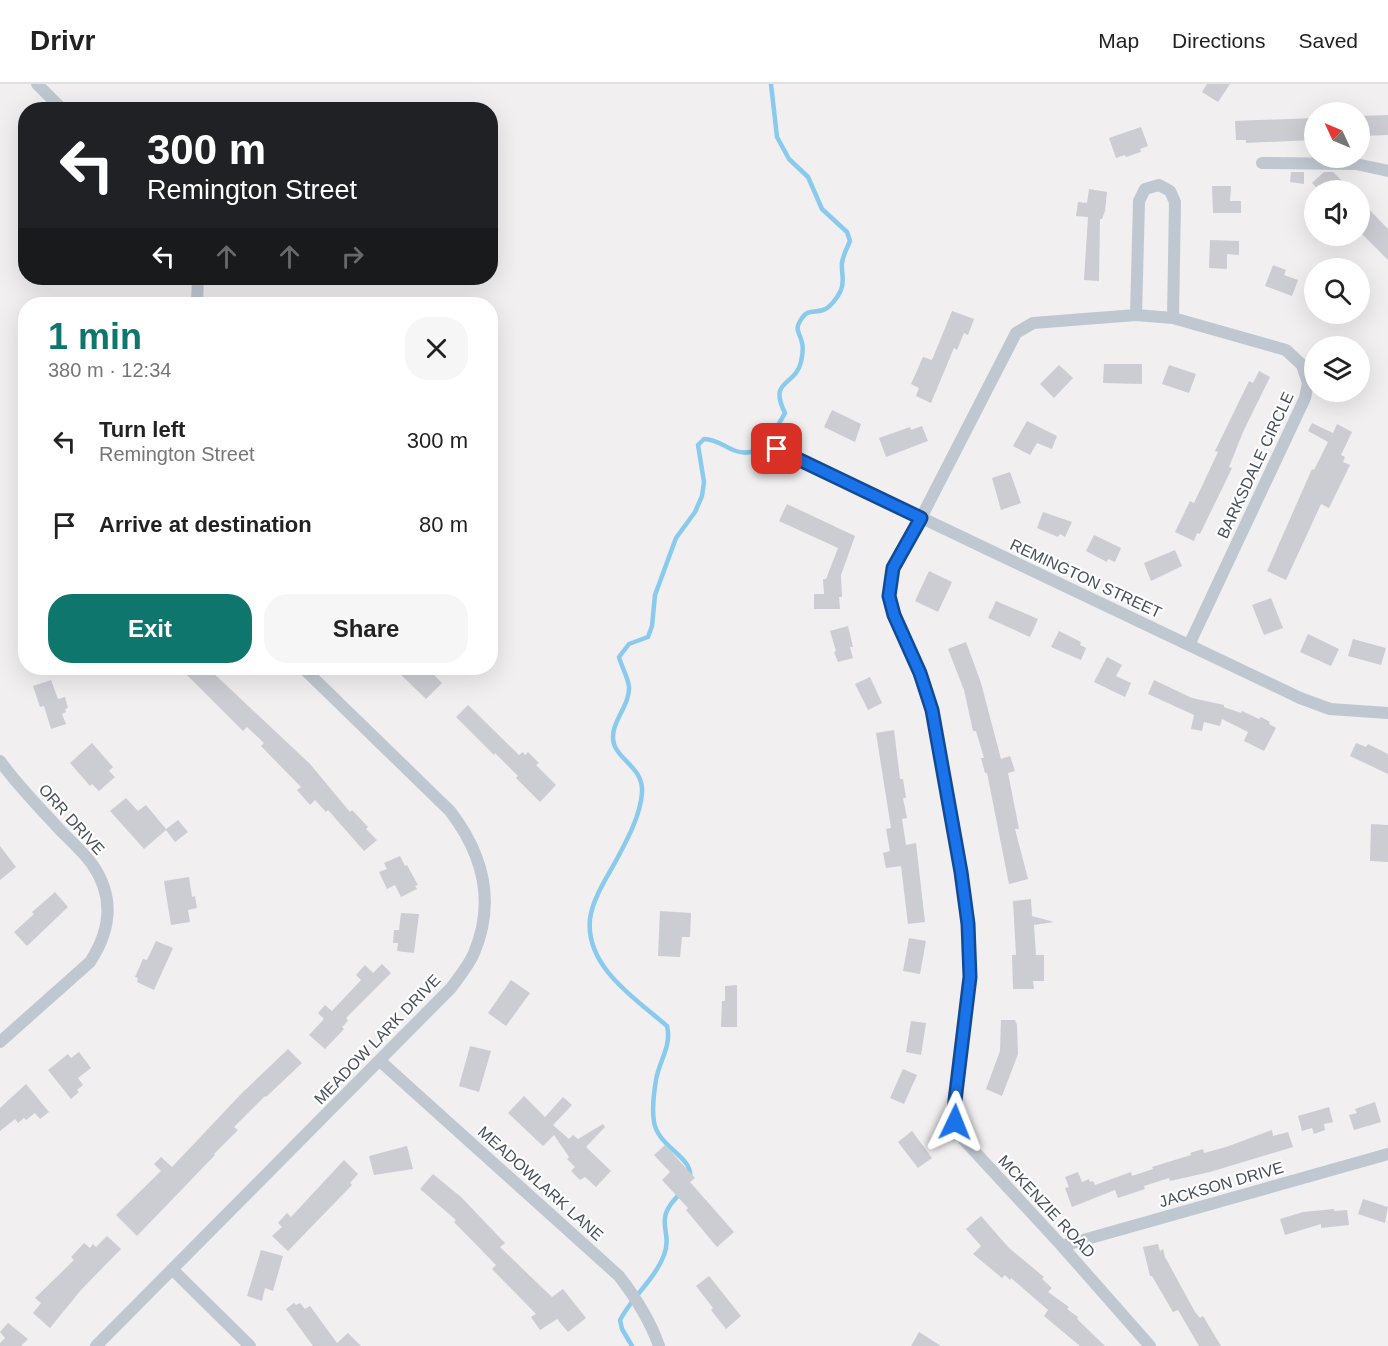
<!DOCTYPE html>
<html lang="en">
<head>
<meta charset="utf-8">
<style>
	:root { --surface:#fff; --page:#f6f6f6; --text:#222; --muted:#767676; --line:#e0e0e0; --accent:#0f766e }
	body { margin:0; font-family:Arial,sans-serif; background:var(--page); color:var(--text); height:100vh; display:flex; flex-direction:column; font-size:22px; white-space:nowrap }
	* { box-sizing:border-box; margin:0 }
	p { font-size:20px; color:var(--muted) }
	.icon { flex:none; width:33px; height:33px; fill:none; stroke:currentColor; stroke-width:2; stroke-linecap:round; stroke-linejoin:round }
	.map { position:relative; flex:1; overflow:hidden }
	.details { position:absolute; left:18px; top:213px; width:480px; height:378px; display:flex; flex-direction:column; background:var(--surface); border-radius:24px; box-shadow:0 6px 24px #0002 }
	.details>* { flex:none }
	.hud { position:absolute; left:18px; top:18px; width:480px; height:183px; border-radius:24px; box-shadow:0 6px 24px #0002; background:#202124; color:#fff; overflow:hidden }
	.needle { width:39px; rotate:314deg }
	.tools { position:absolute; left:1304px; top:18px; display:grid; gap:12px }
	.tools a { display:grid; place-items:center; width:66px; height:66px; border-radius:50%; background:var(--surface); box-shadow:0 6px 24px #0002; font-size:30px }
	.pin { position:absolute; display:grid; place-items:center; width:51px; height:51px; color:#fff; margin:-26px; border-radius:12px; box-shadow:0 3px 9px #0006 }
	.me { position:absolute; width:66px; margin:-33px; rotate:2deg; stroke-linejoin:round; filter:drop-shadow(0 0 4px #0008) }
	.turn { display:flex; align-items:center; gap:21px; height:126px; padding:0 30px; font-size:27px }
	.turn .icon { width:78px; height:78px; stroke-width:2.5 }
	.turn b { display:block; font-size:42px; line-height:51px }
	.lanes { display:flex; align-items:center; height:57px; padding:0 30px; background:#0003; justify-content:center; gap:30px; direction:ltr }
	.lanes .off { opacity:.35 }
	.round { display:grid; place-items:center; flex:none; width:63px; height:63px; border-radius:24px; background:var(--page) }
	.summary { display:flex; align-items:center; justify-content:space-between; height:102px; padding:0 30px }
	h1 { font-size:36px; font-weight:600; line-height:45px; color:var(--accent) }
	.button { display:flex; gap:12px; margin-top:auto; padding:12px 30px }
	.button a { flex:1; height:69px; border-radius:24px; background:var(--accent); color:#fff; font-size:24px; font-weight:600; line-height:69px; text-align:center }
	.button a+a { background:var(--page); color:var(--text) }
	ul { padding:0; list-style:none }
	li { display:flex; align-items:center; gap:18px; height:84px; padding:0 30px }
	li div { flex:1 }
	li b { display:block; font-size:22px }
	li em { font-style:normal }
	header { display:flex; align-items:center; gap:36px; box-sizing:border-box; height:84px; padding:0 30px; background:var(--surface); border-bottom:2px solid var(--line) }
	header strong { font-size:28px }
	nav { display:flex; gap:33px; margin-inline-start:auto; font-size:21px }
	.map>svg:first-child { display:block }
	.lines { fill:none; stroke-linecap:round; stroke-linejoin:round }
	.stream { stroke:#89caed; stroke-width:4.5 }
	.building { fill:#cbcdd3 }
	.minor { stroke:#bfc7d1; stroke-width:12 }
	.route-casing { stroke:#114b97; stroke-width:15 }
	.route { stroke:#1a73e8; stroke-width:10 }
	.labels { text-anchor:middle; stroke-width:4.5; stroke-linejoin:round; paint-order:stroke }
	.street-label { font-size:16px; fill:#474f5c; stroke:#fff }
</style>
</head>
<body>
<header>
<strong>Drivr</strong>
<nav><a>Map</a><a>Directions</a><a>Saved</a></nav>
</header>
<div class="map">
<svg width="1388" height="1262" viewBox="0 0 1388 1262">
	<rect width="100%" height="100%" fill="#f1efef"/>
	<g class="lines">
		<path class="stream" d="M690,1093C693,1073 658,1063 654,1038C652,1026 654,1008 656,996C659,977 672,962 667,942C636,915 585,883 590,835C593,813 608,792 618,773C628,754 640,732 642,709C644,684 618,676 614,660C608,640 630,623 629,603C628,593 622,584 619,573L629,560L648,553L652,542L655,511L676,454L695,428L702,412L704,398L698,361L704,355C716,355 725,363 736,367C761,376 775,346 785,329C768,295 795,303 801,278C802,272 804,265 802,259C800,247 793,247 802,234C808,225 814,229 823,226C830,224 838,213 841,206C845,196 841,189 842,179C843,171 847,164 850,157L847,148L822,125L808,93L789,75L777,53L771,0
			M632,1262L622,1245L620,1236C632,1213 655,1195 664,1171C674,1145 650,1137 682,1108"/>
	</g>
	<path class="building" d="M1207,0H1230L1218,18L1202,8Z
		M1388,31V51L1359,52V32Z
		M1314,34V56L1246,59V56H1236L1235,37Z
		M1141,43L1148,62L1140,65L1141,68L1126,73L1125,71L1116,74L1109,54Z
		M1291,88H1304V100L1290,98Z
		M1324,88H1333L1351,106H1319L1312,99Z
		M1212,102H1231L1230,117H1241V129H1213Z
		M1089,105L1107,108L1105,127L1102,135H1100L1099,197L1084,196L1088,133L1076,132L1078,118L1087,119Z
		M1359,115L1388,145V176L1359,147Z
		M1210,156L1239,157V171L1227,170V185L1209,184Z
		M1273,181L1286,186L1284,191L1298,196L1292,212L1265,202Z
		M952,227L974,235L968,251L964,249L957,266L954,264L931,319L916,312L919,304L911,300L923,273L932,276Z
		M1104,280H1142V300L1103,299Z
		M1059,281L1073,294L1054,314L1040,300Z
		M1169,281L1196,290L1189,309L1162,300Z
		M1259,287L1270,293L1243,348L1229,383L1232,384L1200,450L1197,449L1194,457L1175,448L1190,417L1194,419L1218,368L1215,367L1249,297L1253,299Z
		M832,326L861,340L855,358L824,343Z
		M1027,337L1057,352L1052,365L1037,359L1030,371L1013,362Z
		M1312,339L1333,349L1337,340L1352,348L1341,371L1345,373L1343,378L1350,381L1329,424L1321,420L1286,496L1267,487L1312,385L1314,386L1328,358L1308,347Z
		M922,342L928,357L886,373L879,354L910,343L911,346Z
		M1010,388L1021,419L1001,426L992,394Z
		M787,420L855,452L841,491L842,513H839L840,525H814V510H824L823,495H826L838,464L779,437Z
		M1043,428L1072,438L1065,453L1060,450L1058,453L1037,444Z
		M1094,451L1121,464L1115,478L1108,475L1107,478L1086,467Z
		M1175,466L1182,482L1151,497L1144,479Z
		M929,487L952,498L938,528L915,517Z
		M1271,514L1283,544L1264,551L1252,521Z
		M996,517L1038,535L1030,553L988,534Z
		M848,542L853,563H850L853,574L838,578L834,568L836,567L830,547Z
		M1059,547L1081,558L1080,561L1086,564L1081,576L1051,563Z
		M1308,550L1339,565L1331,582L1300,568Z
		M1353,555L1386,564L1381,581L1348,572Z
		M966,558L981,599L1001,675L1010,672L1015,687L1008,689L1019,745H1015L1028,795L1009,800L987,689H985L981,674H984L976,647H973L964,606L948,565Z
		M1107,573L1122,581L1116,592L1131,599L1125,613L1094,598Z
		M180,584H208L310,680L350,728L352,726L368,743L366,745L377,756L364,767L328,726L326,728L315,716L310,721L297,706L301,703L261,662L264,659L247,643L243,647Z
		M394,584H427L442,599L426,615Z
		M870,593L882,619L868,626L855,600Z
		M51,596L58,615L65,613L68,624L65,625L66,628L62,630L66,640L51,645L44,622L40,623L33,602Z
		M1154,596L1192,614L1224,621V623L1241,629L1242,627L1259,635L1261,633L1270,638L1269,640L1276,644L1264,667L1244,657L1248,648L1222,635L1220,642L1204,638L1202,647L1191,645L1194,631L1148,610Z
		M468,621L519,671L523,668L525,671L528,668L539,679L536,681L556,701L540,718L516,694L518,692L495,669L494,671L456,633Z
		M894,646L900,695H903L906,714H903L907,734L902,735L906,761L916,759L925,838L908,840L901,782L886,784L883,769L890,767L886,745L891,744L876,649Z
		M92,659L113,683L109,687L115,693L99,707L92,700L90,702L70,679Z
		M1356,659L1366,663L1368,660L1388,670V690L1350,672Z
		M126,714L138,727L146,721L166,745L178,736L188,748L175,758L166,746L144,765L110,727Z
		M1371,740L1388,741V778L1370,777Z
		M0,762L16,783L0,796Z
		M400,772L405,782L407,781L418,801L415,802L417,805L401,813L395,801L387,805L379,788L387,785L384,779Z
		M189,793L192,813L195,812L197,824L188,826L190,838L171,841L164,797Z
		M55,808L68,823L27,862L14,848L34,830L32,828Z
		M1031,815L1032,832L1054,838L1034,841L1036,871H1044V897H1033L1034,905H1013L1012,871H1016L1013,817Z
		M660,827L691,829L690,853H682L680,873L658,872Z
		M401,829L419,830L414,869L397,867L398,859H393L394,846H399Z
		M909,854L926,857L920,890L903,887Z
		M156,857L173,864L154,906L137,898L138,894L135,893L143,875L147,876Z
		M382,880L391,889L346,934L348,937L342,943L344,945L325,965L309,951L324,935L318,929L325,921L332,927L361,896L356,891L365,881L373,889Z
		M511,896L530,909L506,942L488,929Z
		M737,901V943H721L722,917H725V902Z
		M1001,936H1015L1017,941L1018,970L1002,1012L986,1005L1000,967Z
		M911,937L926,939L921,971L906,968Z
		M470,962L491,967L479,1008L459,1002Z
		M288,965L302,979L266,1013L265,1012L234,1043L238,1046L214,1070L215,1071L137,1152L116,1131L161,1087L154,1080L161,1073L172,1083L241,1010Z
		M79,968L91,984L78,994L83,1001L77,1006L79,1008L71,1015L48,986L68,970L71,974Z
		M903,985L917,991L904,1020L890,1014Z
		M26,1000L49,1028L40,1035L35,1029L26,1036L24,1034L18,1039L15,1035L0,1047V1024Z
		M524,1012L545,1033L563,1013L572,1021L553,1041L569,1055L573,1051L578,1055L603,1040L605,1043L586,1063L611,1087L596,1103L585,1093L580,1096L571,1087L575,1083L567,1075L569,1073L554,1051L543,1062L508,1029Z
		M1375,1018L1381,1038L1354,1046L1349,1031L1357,1029L1355,1025Z
		M1329,1023L1333,1038L1324,1040L1325,1046L1314,1050L1312,1044L1302,1047L1298,1032Z
		M1272,1046L1273,1052L1288,1048L1293,1063L1210,1088L1170,1097L1169,1094L1144,1102L1145,1105L1118,1114L1115,1106L1072,1123L1065,1104L1069,1103L1065,1093L1078,1088L1082,1098L1089,1095L1090,1098L1093,1097L1095,1101L1131,1088L1132,1092L1153,1085L1152,1083L1191,1071L1190,1069L1203,1065L1204,1069L1226,1063Z
		M912,1047L932,1074L918,1084L898,1058Z
		M665,1061L695,1094L690,1098L734,1148L717,1163L686,1126L688,1124L662,1096L670,1088L654,1071Z
		M407,1062L413,1085L374,1091L369,1072Z
		M344,1076L358,1090L350,1099L352,1101L288,1167L272,1152L282,1143L278,1139L287,1129L291,1133Z
		M433,1090L461,1113L505,1159L500,1163L531,1193L552,1213L563,1205L586,1234L568,1248L557,1235L540,1246L531,1233L536,1230L492,1185L496,1181L454,1138L456,1136L420,1105Z
		M1363,1115L1388,1123L1385,1139L1358,1130Z
		M1334,1125V1127L1347,1126L1349,1141L1321,1144V1140L1285,1151L1280,1135L1303,1128Z
		M981,1132L1009,1164L1044,1193L1042,1195L1052,1204L1048,1208L1069,1223L1067,1225L1078,1233L1077,1235L1105,1262H1080L1044,1232L1048,1226L1011,1194L1010,1196L1005,1191L1002,1194L973,1170L981,1162L966,1145Z
		M107,1152L121,1165L81,1206L50,1244L33,1229L41,1219L35,1214L74,1176L71,1173L84,1159L90,1164L93,1160L96,1163Z
		M1158,1160L1160,1167L1163,1165L1165,1173L1195,1228L1200,1234L1203,1232L1221,1262H1199L1178,1226L1173,1228L1152,1192H1150L1143,1163Z
		M261,1166L283,1172L273,1207L265,1204L262,1217L247,1212Z
		M709,1192L741,1232L726,1245L711,1226L713,1224L696,1202Z
		M294,1219L296,1221L300,1219L305,1225L310,1222L337,1259L348,1249L361,1262H313L286,1225Z
		M8,1239L28,1255L21,1262H0V1259L5,1254L0,1248Z
		M919,1248L941,1262H911Z"/>
	<g class="lines">
		<path class="minor" d="M37,0L63,26
			M1262,79L1356,80L1388,87
			M197,220L198,194
			M1136,231L1139,117L1145,105L1159,101L1170,107L1175,118L1173,234
			M777,365L1300,614L1330,625L1388,629
			M0,677C18,702 40,724 60,746C71,757 83,768 92,780C115,813 111,846 90,878L0,958
			M380,977L619,1192C636,1214 650,1236 659,1262
			M1062,1162L1388,1070
			M173,1186L250,1262
			M96,1262L451,904C459,893 469,881 474,869C496,817 483,770 450,727L303,584
			M1150,1262L1062,1162L964,1056L955,1038L954,1025L970,893L968,840L961,788L932,626L920,589L894,531L889,511L893,484L921,434L1016,249L1033,239L1136,231L1173,234L1286,266L1302,281L1308,299L1305,314L1189,561"/>
	</g>
	<g class="lines">
		<g class="route-casing">
			<path id="route" d="M777,365L921,434L893,484L889,512L894,531L920,589L932,626L961,788L968,840L970,893L954,1025L955,1038"/>
		</g>
		<use href="#route" class="route"/>
	</g>
	<g class="labels">
		<g class="street-label">
			<text transform="translate(1255 381) rotate(-65)" y="6">BARKSDALE CIRCLE</text>
			<text transform="translate(1086 494) rotate(25)" y="6">REMINGTON STREET</text>
			<text transform="translate(72 735) rotate(48)" y="6">ORR DRIVE</text>
			<text transform="translate(377 955) rotate(-46)" y="6">MEADOW LARK DRIVE</text>
			<text transform="translate(541 1099) rotate(42)" y="6">MEADOWLARK LANE</text>
			<text transform="translate(1221 1100) rotate(-16)" y="6">JACKSON DRIVE</text>
			<text transform="translate(1047 1122) rotate(47)" y="6">MCKENZIE ROAD</text>
		</g>
	</g>
</svg>
<div class="tools">
<a><svg class="needle" viewBox="-14 -14 28 28"><path d="M0-13l5 13h-10z" fill="#e53935"/><path d="M0 13l5-13h-10z" fill="#767676"/></svg></a>
<a><svg class="icon" aria-label="sound" viewBox="0 0 24 24"><path d="M4 9h4l5-4v14l-5-4H4zM17 9q2 3 0 6"/></svg></a>
<a><svg class="icon" aria-label="search" viewBox="0 0 24 24"><circle cx="10" cy="10" r="6"/><path d="M15 15l6 6"/></svg></a>
<a><svg class="icon" aria-label="layers" viewBox="0 0 24 24"><path d="M12 4l9 5-9 5-9-5zM3 14l9 5 9-5"/></svg></a>
</div>
<div class="pin" style="left:777px;top:365px;background:#d93025"><svg class="icon" aria-label="arrive" viewBox="0 0 24 24"><path d="M6 21V4h12l-3 4 3 4H6"/></svg></div>
<svg class="me" style="left:955px;top:1038px" viewBox="-20 -20 40 40"><path d="M0-17L14 15 0 8-14 15z" fill="#1a73e8" stroke="#fff" stroke-width="4"/></svg>
<div class="hud">
<div class="turn"><svg class="icon" aria-label="left" viewBox="0 0 24 24"><path d="M17 20v-9H6M10 6l-5 5 5 5"/></svg><div><b>300 m</b>Remington Street</div></div>
<div class="lanes"><svg class="icon" aria-label="left" viewBox="0 0 24 24"><path d="M17 20v-9H6M10 6l-5 5 5 5"/></svg><svg class="icon off" aria-label="ahead" viewBox="0 0 24 24"><path d="M12 20V5M6 11l6-6 6 6"/></svg><svg class="icon off" aria-label="ahead" viewBox="0 0 24 24"><path d="M12 20V5M6 11l6-6 6 6"/></svg><svg class="icon off" aria-label="right" viewBox="0 0 24 24"><path d="M7 20v-9h11M14 6l5 5-5 5"/></svg></div>
</div>
<section class="details">
<div class="summary"><div><h1>1 min</h1><p>380 m · 12:34</p></div><a class="round"><svg class="icon" aria-label="close" viewBox="0 0 24 24"><path d="M6 6l12 12M18 6L6 18"/></svg></a></div>
<ul>
<li><svg class="icon" aria-label="left" viewBox="0 0 24 24"><path d="M17 20v-9H6M10 6l-5 5 5 5"/></svg><div><b>Turn left</b><p>Remington Street</p></div><em>300 m</em></li>
<li><svg class="icon" aria-label="arrive" viewBox="0 0 24 24"><path d="M6 21V4h12l-3 4 3 4H6"/></svg><div><b>Arrive at destination</b></div><em>80 m</em></li>
</ul>
<div class="button"><a>Exit</a><a>Share</a></div>
</section>
</div>
</body>
</html>
